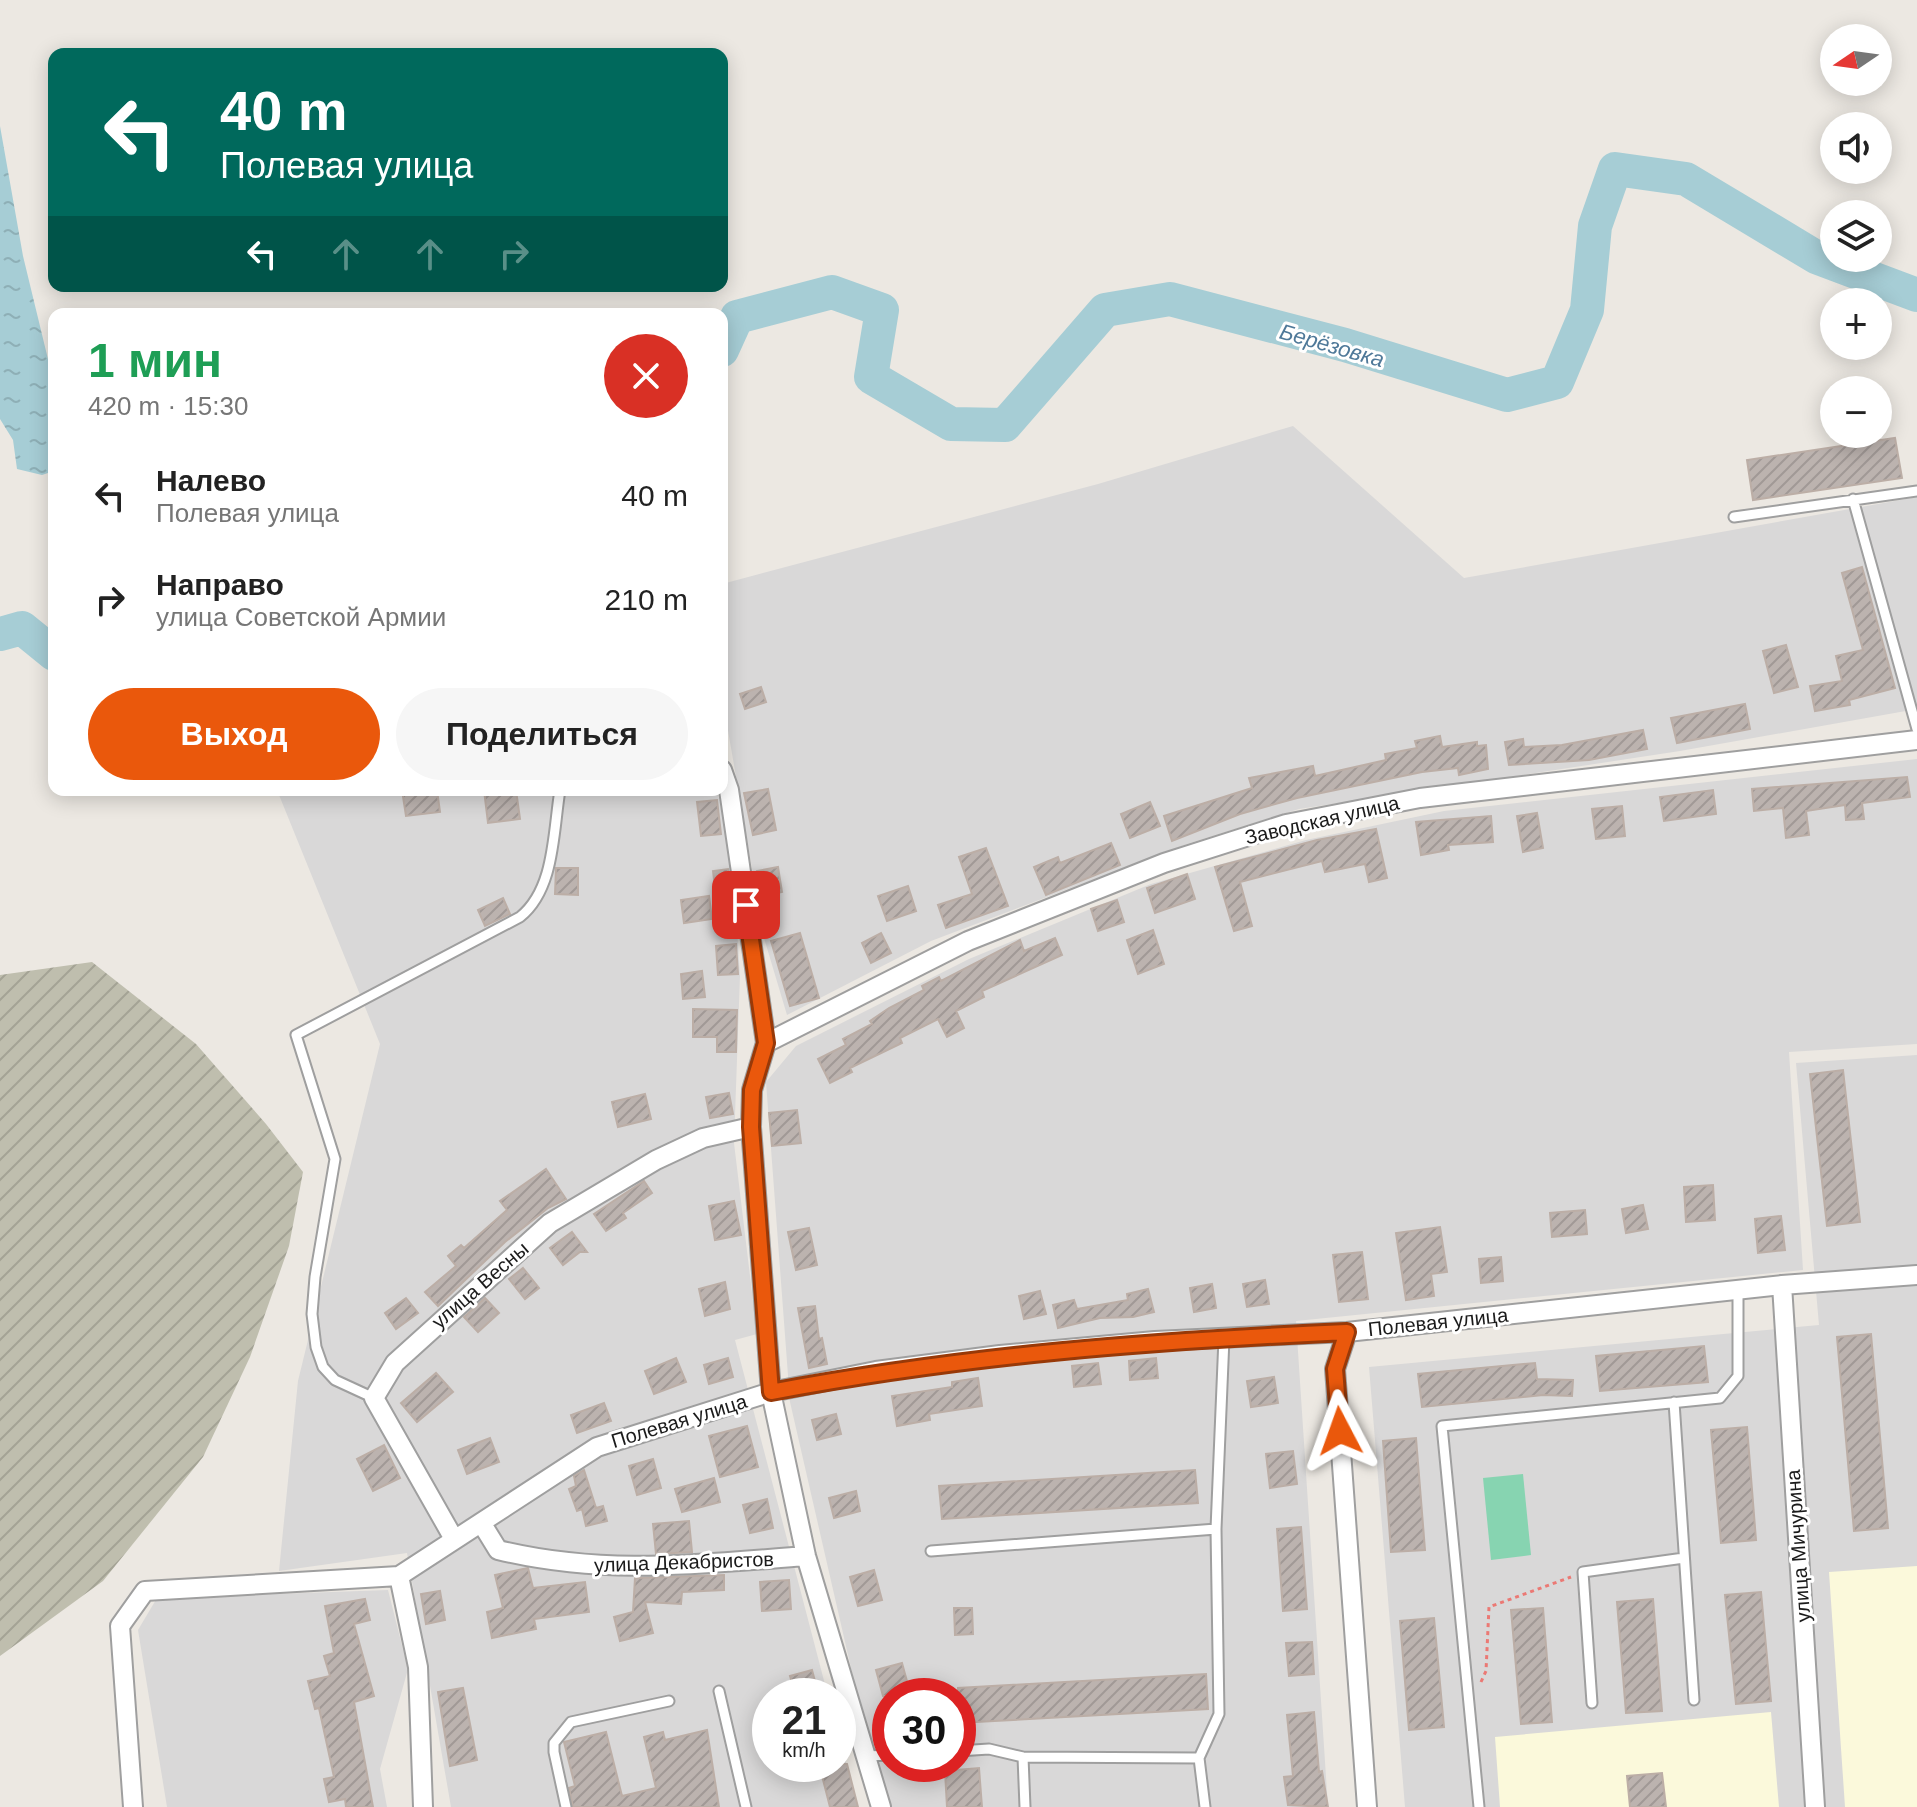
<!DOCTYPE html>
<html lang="ru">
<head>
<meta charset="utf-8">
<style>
	:root { --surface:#fff; --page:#f6f6f6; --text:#222; --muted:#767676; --accent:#ea580c }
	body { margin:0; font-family:Arial,sans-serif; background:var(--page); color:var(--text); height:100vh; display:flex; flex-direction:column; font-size:30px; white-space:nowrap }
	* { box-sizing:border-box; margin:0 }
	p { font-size:26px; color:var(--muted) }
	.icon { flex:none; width:44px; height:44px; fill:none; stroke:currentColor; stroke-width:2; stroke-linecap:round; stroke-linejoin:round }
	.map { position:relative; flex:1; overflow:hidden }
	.details { position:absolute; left:48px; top:308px; width:680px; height:488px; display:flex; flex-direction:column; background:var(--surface); border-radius:16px; box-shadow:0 4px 20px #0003 }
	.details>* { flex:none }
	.top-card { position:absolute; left:48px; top:48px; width:680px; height:244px; border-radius:16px; box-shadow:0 4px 20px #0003; background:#00695c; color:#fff; overflow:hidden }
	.needle { width:52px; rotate:257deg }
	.tools { position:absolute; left:1820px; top:24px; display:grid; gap:16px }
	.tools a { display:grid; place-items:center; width:72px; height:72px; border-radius:50%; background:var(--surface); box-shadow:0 4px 20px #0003; font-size:40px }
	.speed { position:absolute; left:752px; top:1678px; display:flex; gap:16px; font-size:40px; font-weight:700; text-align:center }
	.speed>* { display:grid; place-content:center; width:104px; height:104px; border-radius:50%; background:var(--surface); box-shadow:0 4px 20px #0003; line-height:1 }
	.speed small { font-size:20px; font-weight:400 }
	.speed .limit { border:12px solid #d22; background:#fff; color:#111 }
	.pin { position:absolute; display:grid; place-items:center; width:68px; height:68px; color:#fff; margin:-34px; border-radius:16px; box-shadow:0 4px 12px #0006 }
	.me { position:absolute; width:88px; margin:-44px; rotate:356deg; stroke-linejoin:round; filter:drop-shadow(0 0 6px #0008) }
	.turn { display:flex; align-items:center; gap:28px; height:168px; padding:0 40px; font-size:36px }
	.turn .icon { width:104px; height:104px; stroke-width:2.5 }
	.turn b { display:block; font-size:56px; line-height:68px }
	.lanes { display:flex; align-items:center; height:76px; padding:0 40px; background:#0003; justify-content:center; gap:40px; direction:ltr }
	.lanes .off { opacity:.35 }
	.round { display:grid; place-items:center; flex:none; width:84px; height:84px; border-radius:42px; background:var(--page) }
	.overview { display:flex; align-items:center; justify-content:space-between; height:136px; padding:0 40px }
	h1 { font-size:48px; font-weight:600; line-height:60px; color:#1e9e55 }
	.primary-button { display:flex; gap:16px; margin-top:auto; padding:16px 40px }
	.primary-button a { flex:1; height:92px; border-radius:48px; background:var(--accent); color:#fff; font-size:32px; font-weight:600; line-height:92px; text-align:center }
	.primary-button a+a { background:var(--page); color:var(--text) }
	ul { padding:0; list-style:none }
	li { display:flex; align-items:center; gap:24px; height:104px; padding:0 40px }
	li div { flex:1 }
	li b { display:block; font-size:30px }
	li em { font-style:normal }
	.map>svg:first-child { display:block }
	.residential { fill:#d9d8d8; fill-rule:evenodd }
	.education { fill:#fbf9db }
	.construction { fill:url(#construction-furrows) }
	.pitch { fill:#87d4b1 }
	.water { fill:url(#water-ripples) }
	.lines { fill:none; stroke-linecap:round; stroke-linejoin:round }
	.river { stroke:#a6cdd5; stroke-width:34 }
	.building { fill:url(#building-hatch); stroke:#bcaea6; stroke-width:2 }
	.service-casing { stroke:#9f9f9f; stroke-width:13 }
	.minor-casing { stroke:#9f9f9f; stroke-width:22 }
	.path { stroke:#eb7974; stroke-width:3; stroke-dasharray:4 4; stroke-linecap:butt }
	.service { stroke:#fff; stroke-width:9 }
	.minor { stroke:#fff; stroke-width:18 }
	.route-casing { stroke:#983908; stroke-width:20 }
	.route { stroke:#ea580c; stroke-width:14 }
	.labels { text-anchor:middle; stroke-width:6; stroke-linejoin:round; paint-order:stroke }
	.street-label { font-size:20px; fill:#1b1b1b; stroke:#fff }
	.water-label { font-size:22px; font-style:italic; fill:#4f7999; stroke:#fff }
</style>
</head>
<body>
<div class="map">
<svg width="1917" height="1807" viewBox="0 0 1917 1807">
	<defs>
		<pattern id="construction-furrows" width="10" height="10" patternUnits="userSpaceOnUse" patternTransform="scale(2)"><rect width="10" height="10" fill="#bfbeae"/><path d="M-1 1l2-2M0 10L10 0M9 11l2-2" fill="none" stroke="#a4a395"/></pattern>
		<pattern id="water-ripples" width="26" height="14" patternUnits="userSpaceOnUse" patternTransform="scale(2)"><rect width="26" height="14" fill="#a6cdd5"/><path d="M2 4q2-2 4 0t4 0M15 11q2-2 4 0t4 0" fill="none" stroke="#8eafb6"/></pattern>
		<pattern id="building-hatch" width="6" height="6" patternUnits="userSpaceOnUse" patternTransform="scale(2)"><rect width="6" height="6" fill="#bcb3af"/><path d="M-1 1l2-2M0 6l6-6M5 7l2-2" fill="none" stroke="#a19996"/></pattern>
	</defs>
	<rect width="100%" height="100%" fill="#ece8e2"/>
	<path class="residential" d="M1293,426L1464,578L1917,497V709L1680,751L1299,809L1187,844L931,941L787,1015L764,938L722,696V584L1098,484Z
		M1917,759V1044L1789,1052L1803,1270L1296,1321L1328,1807H876L862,1716L790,1402L766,1082L796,1046L969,959L1151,884L1306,840L1444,811ZM890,1696H958V1764H890Z
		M277,790H717L733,866L740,976L734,1143L757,1334L735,1340L828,1696H770V1764H838V1734L858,1807H451L407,1553L279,1571L298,1381L380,1044Z
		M1917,1055V1807H1405L1369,1367L1819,1325L1796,1063Z
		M388,1590L408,1669L380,1769L387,1807H167L138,1630L157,1598Z"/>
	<path class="education" d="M1917,1566V1807H1845L1829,1572Z
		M1771,1712L1779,1807H1500L1495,1737Z"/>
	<path class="construction" d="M92,962L196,1044L266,1124L303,1172L289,1246L250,1357L203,1457L103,1581L0,1656V975Z"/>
	<path class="pitch" d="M1523,1474L1531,1555L1491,1560L1483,1478Z"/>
	<path class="water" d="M0,126L23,256L54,384V471L42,475L17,469L13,440L0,419Z"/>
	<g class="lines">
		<path class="river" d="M722,350L737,317L832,292L882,310L871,377L951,424L1005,425L1105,310L1170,299L1345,345L1507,395L1557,382L1587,310L1595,226L1615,169L1686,179L1816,257L1917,295
			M0,634L22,628L54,654"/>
	</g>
	<path class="building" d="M1895,438L1902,478L1753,500L1747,460Z
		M1862,567L1895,688L1849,700L1850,705L1815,711L1810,686L1842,681L1836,656L1863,650L1842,573Z
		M1786,645L1798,687L1774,693L1763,651Z
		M761,687L766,702L745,709L740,694Z
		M1745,704L1750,729L1677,743L1671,718Z
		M1643,730L1647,749L1589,760L1509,765L1505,742L1523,739L1524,747L1562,745Z
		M1440,736L1442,747L1477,742V746L1486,745L1488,769L1459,775L1458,768L1422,772L1297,798L1240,814L1172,841L1164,816L1252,788L1249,778L1313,766L1315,776L1386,760L1385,754L1417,748L1415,741Z
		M1907,777L1910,797L1862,803L1864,819L1846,820L1845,805L1806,811L1809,835L1786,838L1783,808L1754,811L1752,789Z
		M768,789L776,830L753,835L744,793Z
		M402,790H437L440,812L406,816Z
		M484,790H516L520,819L488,823Z
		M1713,790L1716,814L1664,821L1660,797Z
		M717,800L721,834L701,836L697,802Z
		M1150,802L1160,826L1130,838L1121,814Z
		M1622,806L1625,836L1596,839L1592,809Z
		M1537,813L1543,848L1523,852L1517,816Z
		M1491,816L1493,842L1448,845L1449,850L1421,855L1416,822Z
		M1376,829L1387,878L1369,882L1365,864L1325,872L1322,861L1240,882L1252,926L1234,931L1215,867L1317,840Z
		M1111,843L1120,865L1046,895L1034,867L1058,857L1060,863Z
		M986,848L1008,906L946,928L938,905L972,894L959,857Z
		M778,867L782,892L761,896L757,871Z
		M556,868H578V895L555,894Z
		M728,869L733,902L717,904L713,871Z
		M1187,874L1195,899L1155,913L1147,888Z
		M908,886L916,911L887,921L878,896Z
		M709,896L712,919L684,923L681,900Z
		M503,898L510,914L485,926L478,910Z
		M1117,900L1124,922L1098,931L1091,909Z
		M1153,930L1164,964L1138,974L1127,940Z
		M800,933L819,998L790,1006L771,941Z
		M881,933L891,953L871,963L862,943Z
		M1055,938L1062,955L982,991L984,997L956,1011L964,1028L947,1037L938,1019L900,1038L902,1043L850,1068L852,1072L830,1083L818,1059L846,1045L843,1039L872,1024L870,1021L889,1008L924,990L922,986L939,977L941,981L1020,940L1024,951Z
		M736,944L738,974L718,975L716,946Z
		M702,971L705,997L683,999L681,974Z
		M693,1009L737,1010L736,1052H717V1037H693Z
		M1843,1070L1860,1222L1827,1226L1810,1074Z
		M729,1093L733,1114L710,1118L706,1097Z
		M645,1094L651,1119L618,1127L612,1102Z
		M797,1110L801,1143L772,1146L769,1113Z
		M546,1169L566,1199L548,1208L505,1242L438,1306L425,1292L456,1266L448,1256L461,1245L464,1248L507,1210L500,1201Z
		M644,1181L652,1193L623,1213L626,1218L606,1231L594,1214Z
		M1713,1185L1715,1220L1686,1222L1684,1187Z
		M734,1201L741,1235L715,1240L709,1206Z
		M1643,1205L1648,1229L1626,1233L1622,1209Z
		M1585,1210L1587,1234L1552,1237L1550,1213Z
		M1781,1216L1785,1250L1758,1253L1755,1219Z
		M1440,1227L1447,1272L1431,1274L1434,1296L1406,1300L1396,1233Z
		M809,1228L817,1265L796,1270L788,1232Z
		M572,1232L587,1252H580L563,1265L550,1248Z
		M1362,1252L1368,1299L1339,1302L1333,1255Z
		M1501,1257L1503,1281L1481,1283L1479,1259Z
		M523,1268L539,1288L525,1299L509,1279Z
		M1265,1280L1269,1304L1247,1307L1243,1284Z
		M725,1282L730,1309L705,1316L699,1289Z
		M1212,1284L1216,1308L1194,1312L1190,1288Z
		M1148,1289L1154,1312L1133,1317L1100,1318L1058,1328L1053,1305L1074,1300L1077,1309L1128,1300L1127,1294Z
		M1040,1291L1046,1314L1024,1319L1019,1296Z
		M406,1298L418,1313L396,1329L385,1313Z
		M485,1298L499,1313L478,1332L464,1317Z
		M815,1306L819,1339L822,1338L827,1364L809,1368L798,1308Z
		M1871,1334L1888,1528L1854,1531L1837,1337Z
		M1704,1346L1708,1382L1600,1391L1596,1356Z
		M676,1358L686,1382L654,1394L645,1371Z
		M728,1358L733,1377L709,1384L704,1365Z
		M1156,1358L1158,1378L1130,1380L1129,1361Z
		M1098,1363L1101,1384L1074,1387L1072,1366Z
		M1535,1363L1537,1379L1573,1380L1572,1396L1543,1395L1422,1407L1418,1374Z
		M436,1373L453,1392L417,1422L401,1403Z
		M1274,1377L1278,1403L1251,1407L1247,1381Z
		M978,1378L982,1406L929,1414L930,1420L897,1426L892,1396L952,1387V1382Z
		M604,1403L611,1421L577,1433L571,1415Z
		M836,1414L841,1434L817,1440L812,1420Z
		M747,1426L758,1467L720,1477L709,1436Z
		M1747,1427L1756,1540L1721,1543L1711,1430Z
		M490,1438L499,1462L467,1474L458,1450Z
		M1416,1438L1425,1550L1391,1552L1383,1441Z
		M384,1445L400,1478L373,1491L357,1459Z
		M1293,1451L1297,1484L1270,1488L1266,1454Z
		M653,1459L661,1488L637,1495L629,1466Z
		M584,1470L596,1508L603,1506L607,1521L586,1526L582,1509L577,1511L569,1489L576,1486L574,1476Z
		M1195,1470L1198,1503L942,1519L939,1486Z
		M714,1478L720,1502L682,1512L675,1489Z
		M856,1491L860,1511L834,1518L829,1498Z
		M767,1499L773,1528L750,1533L743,1505Z
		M689,1521L692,1552L656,1554L653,1524Z
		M1301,1527L1307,1609L1283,1611L1277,1529Z
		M528,1568L533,1588L585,1582L589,1612L534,1619L536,1629L492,1638L487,1612L503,1608L495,1575Z
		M874,1570L882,1600L858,1606L850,1577Z
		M724,1575V1590L682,1592L681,1604L645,1602L653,1633L620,1641L614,1617L633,1612L635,1578Z
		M789,1580L791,1609L762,1611L760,1582Z
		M440,1591L445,1620L426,1624L421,1594Z
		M1761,1592L1771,1701L1736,1704L1725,1595Z
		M365,1599L370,1620L354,1624L374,1696L354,1702L373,1807H346L345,1799L329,1802L324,1779L334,1777L319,1708L315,1709L308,1681L330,1676L324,1656L334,1653L325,1606Z
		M1653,1599L1662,1711L1626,1713L1617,1602Z
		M954,1608H972L973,1634L955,1635Z
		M1543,1608L1552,1722L1521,1724L1511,1610Z
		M1434,1618L1444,1727L1409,1730L1400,1621Z
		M1312,1642L1314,1674L1289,1676L1286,1643Z
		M902,1663L911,1696H883L876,1670Z
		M812,1670L819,1696H796L790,1676Z
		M1206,1674L1208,1709L958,1723V1688Z
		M463,1688L477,1760L450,1766L438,1692Z
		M1314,1712L1319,1772L1322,1771L1328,1807L1288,1805L1284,1777L1293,1776L1287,1715Z
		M707,1730L719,1807H573L569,1788L575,1786L564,1742L606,1732L622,1796L656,1788L644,1737L663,1732L665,1740Z
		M819,1764H847L858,1807H830Z
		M979,1768L982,1807H947L945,1771Z
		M1662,1773L1666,1807H1630L1627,1776Z"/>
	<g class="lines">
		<g class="service-casing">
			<path id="service" d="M1853,499L1917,729
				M1734,517L1917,491
				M374,1398L335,1380L323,1367L316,1347L312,1314L315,1277L335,1159L296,1035L520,917C555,889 553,832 560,790
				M1674,1402L1694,1700
				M931,1551L1216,1529
				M719,1691L746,1807
				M1592,1703L1583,1572L1684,1558
				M958,1751L989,1749L1023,1757L1199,1758
				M867,1756L890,1755
				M1023,1757L1025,1807
				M566,1807L554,1752V1743L571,1722L669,1701
				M1205,1807L1199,1758L1219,1714L1216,1529L1224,1338
				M1479,1807L1442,1426L1720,1398L1738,1376V1289"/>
		</g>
		<g class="minor-casing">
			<path id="minor" d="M722,770L729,790L766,1043L752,1090L751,1127L771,1392L806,1556L881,1807
				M766,1043L968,941L1164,863L1286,824L1420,798L1917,740
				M1782,1285L1815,1807
				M1347,1332L1335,1369L1367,1807
				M482,1524L498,1550C605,1576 698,1564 806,1556
				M454,1539L374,1398L395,1363L550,1223L656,1160L703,1138L751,1127
				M399,1576L418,1667L423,1807
				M133,1807L120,1626L145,1591L399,1576L597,1447L771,1392L876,1371L1000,1355L1155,1341L1347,1332L1782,1285L1917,1275"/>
		</g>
		<path class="path" d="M1481,1682L1486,1671L1489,1607L1571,1577"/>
		<use href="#service" class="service"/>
		<use href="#minor" class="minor"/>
	</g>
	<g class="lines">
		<g class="route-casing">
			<path id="route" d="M746,905L766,1043L752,1090L751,1127L771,1392C966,1355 1150,1341 1347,1332L1335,1369L1340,1431"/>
		</g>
		<use href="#route" class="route"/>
	</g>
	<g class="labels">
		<g class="street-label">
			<text transform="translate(1322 820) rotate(-13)" y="7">Заводская улица</text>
			<text transform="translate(480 1285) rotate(-41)" y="7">улица Весны</text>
			<text transform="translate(1438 1322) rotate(-6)" y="7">Полевая улица</text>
			<text transform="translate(679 1421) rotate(-17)" y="7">Полевая улица</text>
			<text transform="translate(1798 1546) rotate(-94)" y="7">улица Мичурина</text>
			<text transform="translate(684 1562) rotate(-2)" y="7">улица Декабристов</text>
		</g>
		<g class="water-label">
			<text transform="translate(1332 345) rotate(16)" y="8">Берёзовка</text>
		</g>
	</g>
</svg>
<div class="tools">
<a><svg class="needle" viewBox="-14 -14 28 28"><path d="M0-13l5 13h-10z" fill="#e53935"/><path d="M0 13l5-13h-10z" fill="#767676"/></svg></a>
<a><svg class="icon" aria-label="sound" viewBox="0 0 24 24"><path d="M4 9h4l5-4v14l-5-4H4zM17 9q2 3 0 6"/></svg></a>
<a><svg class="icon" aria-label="layers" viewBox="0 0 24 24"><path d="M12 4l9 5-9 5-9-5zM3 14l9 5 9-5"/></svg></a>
<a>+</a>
<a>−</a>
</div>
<div class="speed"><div>21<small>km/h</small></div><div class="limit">30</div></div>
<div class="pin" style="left:746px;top:905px;background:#d93025"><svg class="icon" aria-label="arrive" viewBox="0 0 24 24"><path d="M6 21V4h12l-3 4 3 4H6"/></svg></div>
<svg class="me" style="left:1340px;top:1431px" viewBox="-20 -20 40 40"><path d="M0-17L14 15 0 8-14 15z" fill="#ea580c" stroke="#fff" stroke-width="4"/></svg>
<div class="top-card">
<div class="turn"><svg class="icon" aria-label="left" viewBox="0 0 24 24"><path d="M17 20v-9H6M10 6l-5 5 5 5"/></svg><div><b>40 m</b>Полевая улица</div></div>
<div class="lanes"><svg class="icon" aria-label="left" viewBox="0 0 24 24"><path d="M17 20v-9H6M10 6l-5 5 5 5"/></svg><svg class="icon off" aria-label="ahead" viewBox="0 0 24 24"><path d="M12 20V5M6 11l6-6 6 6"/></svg><svg class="icon off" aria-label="ahead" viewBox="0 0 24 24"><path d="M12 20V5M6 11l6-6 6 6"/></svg><svg class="icon off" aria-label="right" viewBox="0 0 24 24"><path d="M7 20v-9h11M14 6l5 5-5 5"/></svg></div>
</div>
<section class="details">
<div class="overview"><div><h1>1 мин</h1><p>420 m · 15:30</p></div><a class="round" style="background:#d93025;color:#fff"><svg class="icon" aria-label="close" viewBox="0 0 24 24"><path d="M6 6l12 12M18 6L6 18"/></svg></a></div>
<ul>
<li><svg class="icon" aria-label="left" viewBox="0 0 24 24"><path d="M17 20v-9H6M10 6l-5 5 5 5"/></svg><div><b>Налево</b><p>Полевая улица</p></div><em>40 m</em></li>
<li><svg class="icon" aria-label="right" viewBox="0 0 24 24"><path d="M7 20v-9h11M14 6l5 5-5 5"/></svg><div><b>Направо</b><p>улица Советской Армии</p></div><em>210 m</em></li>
</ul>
<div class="primary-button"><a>Выход</a><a>Поделиться</a></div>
</section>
</div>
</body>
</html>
